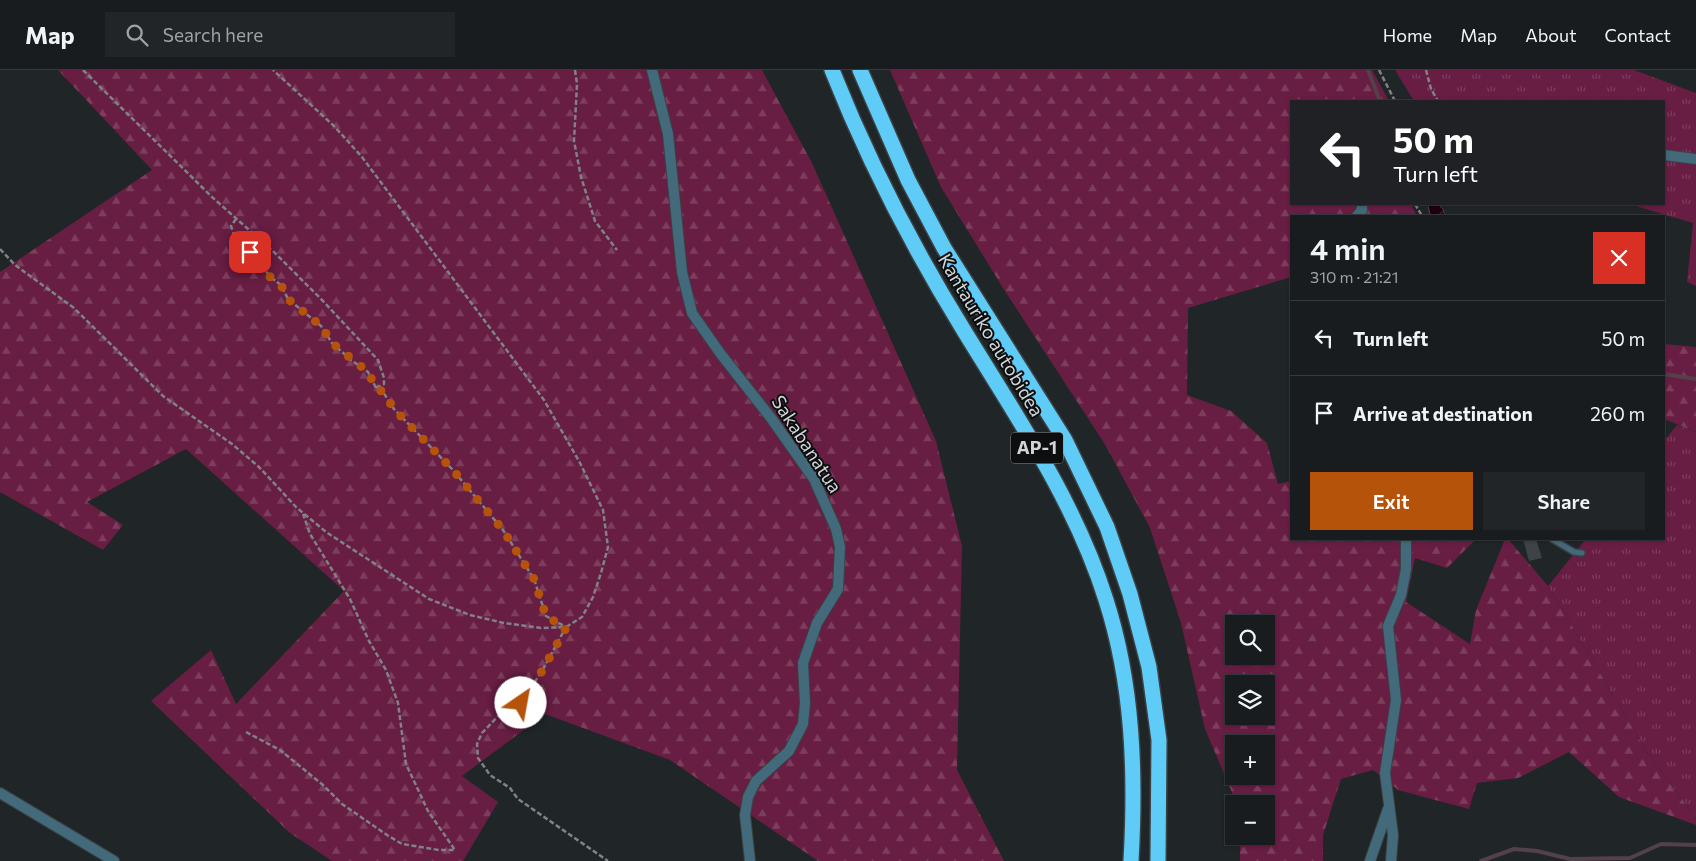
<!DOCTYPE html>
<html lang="en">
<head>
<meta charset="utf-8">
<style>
	:root { --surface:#181c1e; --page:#212527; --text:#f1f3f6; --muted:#9fa1a4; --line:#363a3c; --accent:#b45309 }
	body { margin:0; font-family:Commissioner,sans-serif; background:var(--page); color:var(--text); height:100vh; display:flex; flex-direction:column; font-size:19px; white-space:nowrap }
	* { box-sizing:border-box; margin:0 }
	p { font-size:16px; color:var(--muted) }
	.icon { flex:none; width:28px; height:28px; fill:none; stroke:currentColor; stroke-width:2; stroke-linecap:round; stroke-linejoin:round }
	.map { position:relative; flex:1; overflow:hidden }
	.side { position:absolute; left:1290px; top:145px; width:375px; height:325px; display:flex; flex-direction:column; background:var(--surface); border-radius:0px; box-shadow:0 1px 4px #0004,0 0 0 1px var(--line) }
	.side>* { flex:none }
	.hud { position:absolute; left:1290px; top:30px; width:375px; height:105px; border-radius:0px; box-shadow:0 1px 4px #0004,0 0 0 1px var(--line); background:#202124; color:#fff; overflow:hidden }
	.fabs { position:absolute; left:1225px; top:545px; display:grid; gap:10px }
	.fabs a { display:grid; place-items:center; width:50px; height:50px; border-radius:0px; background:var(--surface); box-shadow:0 1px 4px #0004,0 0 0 1px var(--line); font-size:25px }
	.pin { position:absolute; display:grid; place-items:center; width:42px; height:42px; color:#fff; margin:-21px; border-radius:10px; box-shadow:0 2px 8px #0006 }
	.me { position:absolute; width:55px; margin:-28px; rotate:33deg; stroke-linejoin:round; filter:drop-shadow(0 0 4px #0008) }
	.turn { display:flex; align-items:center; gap:18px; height:105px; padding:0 20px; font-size:22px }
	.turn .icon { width:65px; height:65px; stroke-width:2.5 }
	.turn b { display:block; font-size:35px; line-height:42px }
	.round { display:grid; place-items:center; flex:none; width:52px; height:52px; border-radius:0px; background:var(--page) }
	.headline { display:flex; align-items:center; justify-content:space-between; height:85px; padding:0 20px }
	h1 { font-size:30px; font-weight:600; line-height:38px }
	.primary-button { display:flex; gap:10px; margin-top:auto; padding:10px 20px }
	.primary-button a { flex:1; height:58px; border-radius:0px; background:var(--accent); color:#fff; font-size:20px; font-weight:600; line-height:58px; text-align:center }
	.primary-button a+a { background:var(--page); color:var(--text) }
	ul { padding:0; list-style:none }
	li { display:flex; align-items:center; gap:15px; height:75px; padding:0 20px; border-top:1px solid var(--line) }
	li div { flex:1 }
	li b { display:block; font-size:19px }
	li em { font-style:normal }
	header { display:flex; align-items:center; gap:30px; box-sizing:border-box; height:70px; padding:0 25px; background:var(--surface); border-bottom:1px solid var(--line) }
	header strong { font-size:24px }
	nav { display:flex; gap:28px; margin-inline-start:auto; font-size:18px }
	.search { width:350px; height:45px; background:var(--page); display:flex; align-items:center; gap:12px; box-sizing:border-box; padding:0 18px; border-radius:0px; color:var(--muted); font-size:19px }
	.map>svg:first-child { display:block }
	.grass { fill:url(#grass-tufts) }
	.forest { fill:url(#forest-firs); fill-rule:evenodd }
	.water { fill:url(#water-waves); stroke:#53404a }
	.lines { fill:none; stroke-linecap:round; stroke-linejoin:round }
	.stream { stroke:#53404a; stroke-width:4 }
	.building { fill:#3d4346 }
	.service-casing { stroke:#3c4144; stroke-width:8 }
	.minor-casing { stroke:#3c4144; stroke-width:12 }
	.motorway-casing { stroke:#3c4144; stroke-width:18 }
	.path { stroke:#7f8385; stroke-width:2.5; stroke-dasharray:5 2.5; stroke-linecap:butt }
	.service { stroke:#426a7b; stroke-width:5 }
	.minor { stroke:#426a7b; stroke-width:10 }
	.motorway { stroke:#5eccf6; stroke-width:15 }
	.route { stroke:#b45309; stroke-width:9; stroke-dasharray:0 16.2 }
	.labels { text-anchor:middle; stroke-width:4; stroke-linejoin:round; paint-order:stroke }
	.shield { fill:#0c0e0f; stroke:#97999b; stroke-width:1 }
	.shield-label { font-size:18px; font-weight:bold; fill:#d2d5d7 }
	.street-label { font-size:19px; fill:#d2d5d7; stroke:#0c0e0f }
</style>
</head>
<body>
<header>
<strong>Map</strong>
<div class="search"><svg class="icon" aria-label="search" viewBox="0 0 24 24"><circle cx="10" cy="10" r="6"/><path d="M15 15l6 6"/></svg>Search here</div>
<nav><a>Home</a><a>Map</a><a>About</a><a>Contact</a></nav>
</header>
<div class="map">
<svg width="1696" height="791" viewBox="0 0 1696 791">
	<defs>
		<pattern id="grass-tufts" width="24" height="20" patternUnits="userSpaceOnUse" patternTransform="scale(1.25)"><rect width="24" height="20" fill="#681d43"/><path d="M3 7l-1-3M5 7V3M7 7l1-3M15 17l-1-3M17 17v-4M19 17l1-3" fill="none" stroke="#7d3d5d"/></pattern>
		<pattern id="forest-firs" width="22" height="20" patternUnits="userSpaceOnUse" patternTransform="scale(1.25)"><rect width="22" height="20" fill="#681d43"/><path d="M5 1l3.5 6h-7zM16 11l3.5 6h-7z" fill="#7d3d5d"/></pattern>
		<pattern id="water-waves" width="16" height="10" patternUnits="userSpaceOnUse" patternTransform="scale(1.25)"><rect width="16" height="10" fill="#1d000d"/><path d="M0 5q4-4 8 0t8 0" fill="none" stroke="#3d2430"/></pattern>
	</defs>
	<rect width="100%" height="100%" fill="#202528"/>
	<path class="grass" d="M1395,0H1634L1696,23V216L1687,212L1693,153L1629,134H1664V31H1414Z
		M1677,355L1696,362V748L1647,682L1548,516L1586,469H1664V371Z"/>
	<path class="forest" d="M58,0H762L812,93L936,371L962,476L957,700L1004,791H818L670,690L545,644L462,706L498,732L463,791H332L290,763L151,631L211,580L236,634L344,521L186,379L87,432L123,455L103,480L0,422V202L152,100Z
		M890,0H1372L1389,31H1291V134H1411L1417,146H1291V207L1188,238L1187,325L1231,341L1267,373L1278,414L1291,411V469H1476L1447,498L1415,488L1406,532L1470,574L1476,540L1505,469H1508L1548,516L1647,682L1696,748V755L1619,727L1569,682L1518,708L1477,713L1469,739L1398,720L1373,700L1341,709L1323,765V791H1240V766H1266V734H1237L1205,659L1181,553L1150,458L1106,376L1003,218L941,117ZM1234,554H1266V586H1234ZM1234,614H1266V646H1234ZM1234,674H1266V706H1234Z
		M1664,274L1696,277V362L1664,349Z"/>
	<path class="water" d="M1428,134H1438L1443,139L1445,146H1430Z"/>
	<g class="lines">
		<path class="stream" d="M1368,0L1380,31
			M1664,304L1696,309
			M1481,791L1514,779L1537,781L1570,789L1630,788L1661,774L1696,775"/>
	</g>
	<path class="building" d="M1523,469H1536L1542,488L1529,491Z"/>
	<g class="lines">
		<g class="service-casing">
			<path id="service" d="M1552,469L1574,482L1582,483"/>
		</g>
		<g class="minor-casing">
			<path id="minor" d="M652,0L668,64L682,202L692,243L720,283L771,348L814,409L836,459L840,477L838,519L817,553L803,593L805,633L803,654L789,681L756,711L748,727L745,745L750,791
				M1664,85L1696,89
				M1357,146L1362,140V134
				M0,723L114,791
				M1370,791L1388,739
				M1391,791L1393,765L1385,703L1396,630L1388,556L1401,525L1406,499V469"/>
		</g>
		<g class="motorway-casing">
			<path id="motorway" d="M832,0C868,91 912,176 963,259C1016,346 1075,431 1106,530C1133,614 1136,703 1131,791
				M860,0L908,110L944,178L1065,370L1107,457L1130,524L1149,597L1159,670L1158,791"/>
		</g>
		<path class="path" d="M83,0L212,127L275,183L323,231L378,290L384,308V314L376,318
			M575,0L577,14L574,71L581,107L595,151L617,180
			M1379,0L1395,31
			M1426,0L1431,19L1438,31
			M1415,134L1422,146
			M236,149L231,156L234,165L260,190L269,206L281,215L288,229L321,256L332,273L351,290L368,302L376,318L383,322L394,339L452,399L503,460L534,509L546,546L566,557L542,601L521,633L503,641L482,663L477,674L478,688L490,705L510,718L518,729L608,791
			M0,179L15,195L74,238L163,326L232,374L259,397L296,437L326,462L429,529L470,545L504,553L541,558L566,557L582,547L593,527L601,503L608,477L603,440L580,393L544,330L362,87L334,56L273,0
			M246,662L280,680L323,715L342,734L387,765L402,774L439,780H455L428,741L406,694L398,633L386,600L369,571L350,529L310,464L303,444"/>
		<use href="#service" class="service"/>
		<use href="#minor" class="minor"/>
		<use href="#motorway" class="motorway"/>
	</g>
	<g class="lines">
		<path class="route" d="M250,182L260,190L269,206L281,215L288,229L321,256L332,273L368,302L376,318L383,322L394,339L452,399L503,460L534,509L546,546L566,558L542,601L521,633"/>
	</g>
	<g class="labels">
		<rect class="shield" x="1011" y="362.5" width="52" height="31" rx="4"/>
		<g class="shield-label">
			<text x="1037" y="384">AP-1</text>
		</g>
		<g class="street-label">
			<text transform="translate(991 265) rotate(59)" y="7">Kantauriko autobidea</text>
			<text transform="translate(807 374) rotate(57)" y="7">Sakabanatua</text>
		</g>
	</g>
</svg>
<div class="fabs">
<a><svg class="icon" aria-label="search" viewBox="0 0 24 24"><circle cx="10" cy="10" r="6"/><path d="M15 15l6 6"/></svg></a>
<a><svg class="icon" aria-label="layers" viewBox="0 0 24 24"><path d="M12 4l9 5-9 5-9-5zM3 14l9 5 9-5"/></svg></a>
<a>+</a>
<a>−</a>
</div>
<div class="pin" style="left:250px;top:182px;background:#d93025"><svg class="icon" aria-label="arrive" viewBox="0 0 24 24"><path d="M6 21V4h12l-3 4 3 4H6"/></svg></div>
<svg class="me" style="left:521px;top:633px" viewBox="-20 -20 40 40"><circle r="19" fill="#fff"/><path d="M0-13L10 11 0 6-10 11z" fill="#b45309"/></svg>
<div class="hud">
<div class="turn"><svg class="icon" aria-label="left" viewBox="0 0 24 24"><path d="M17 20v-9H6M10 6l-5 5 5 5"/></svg><div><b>50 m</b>Turn left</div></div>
</div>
<section class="side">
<div class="headline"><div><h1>4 min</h1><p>310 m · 21:21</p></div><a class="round" style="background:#d93025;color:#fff"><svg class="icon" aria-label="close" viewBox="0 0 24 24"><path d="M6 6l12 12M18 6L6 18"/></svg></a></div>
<ul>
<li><svg class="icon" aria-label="left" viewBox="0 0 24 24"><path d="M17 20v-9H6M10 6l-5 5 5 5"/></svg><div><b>Turn left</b></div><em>50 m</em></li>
<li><svg class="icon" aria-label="arrive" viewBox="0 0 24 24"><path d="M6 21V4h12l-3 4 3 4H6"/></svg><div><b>Arrive at destination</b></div><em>260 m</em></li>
</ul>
<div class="primary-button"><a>Exit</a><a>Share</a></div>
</section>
</div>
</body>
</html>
